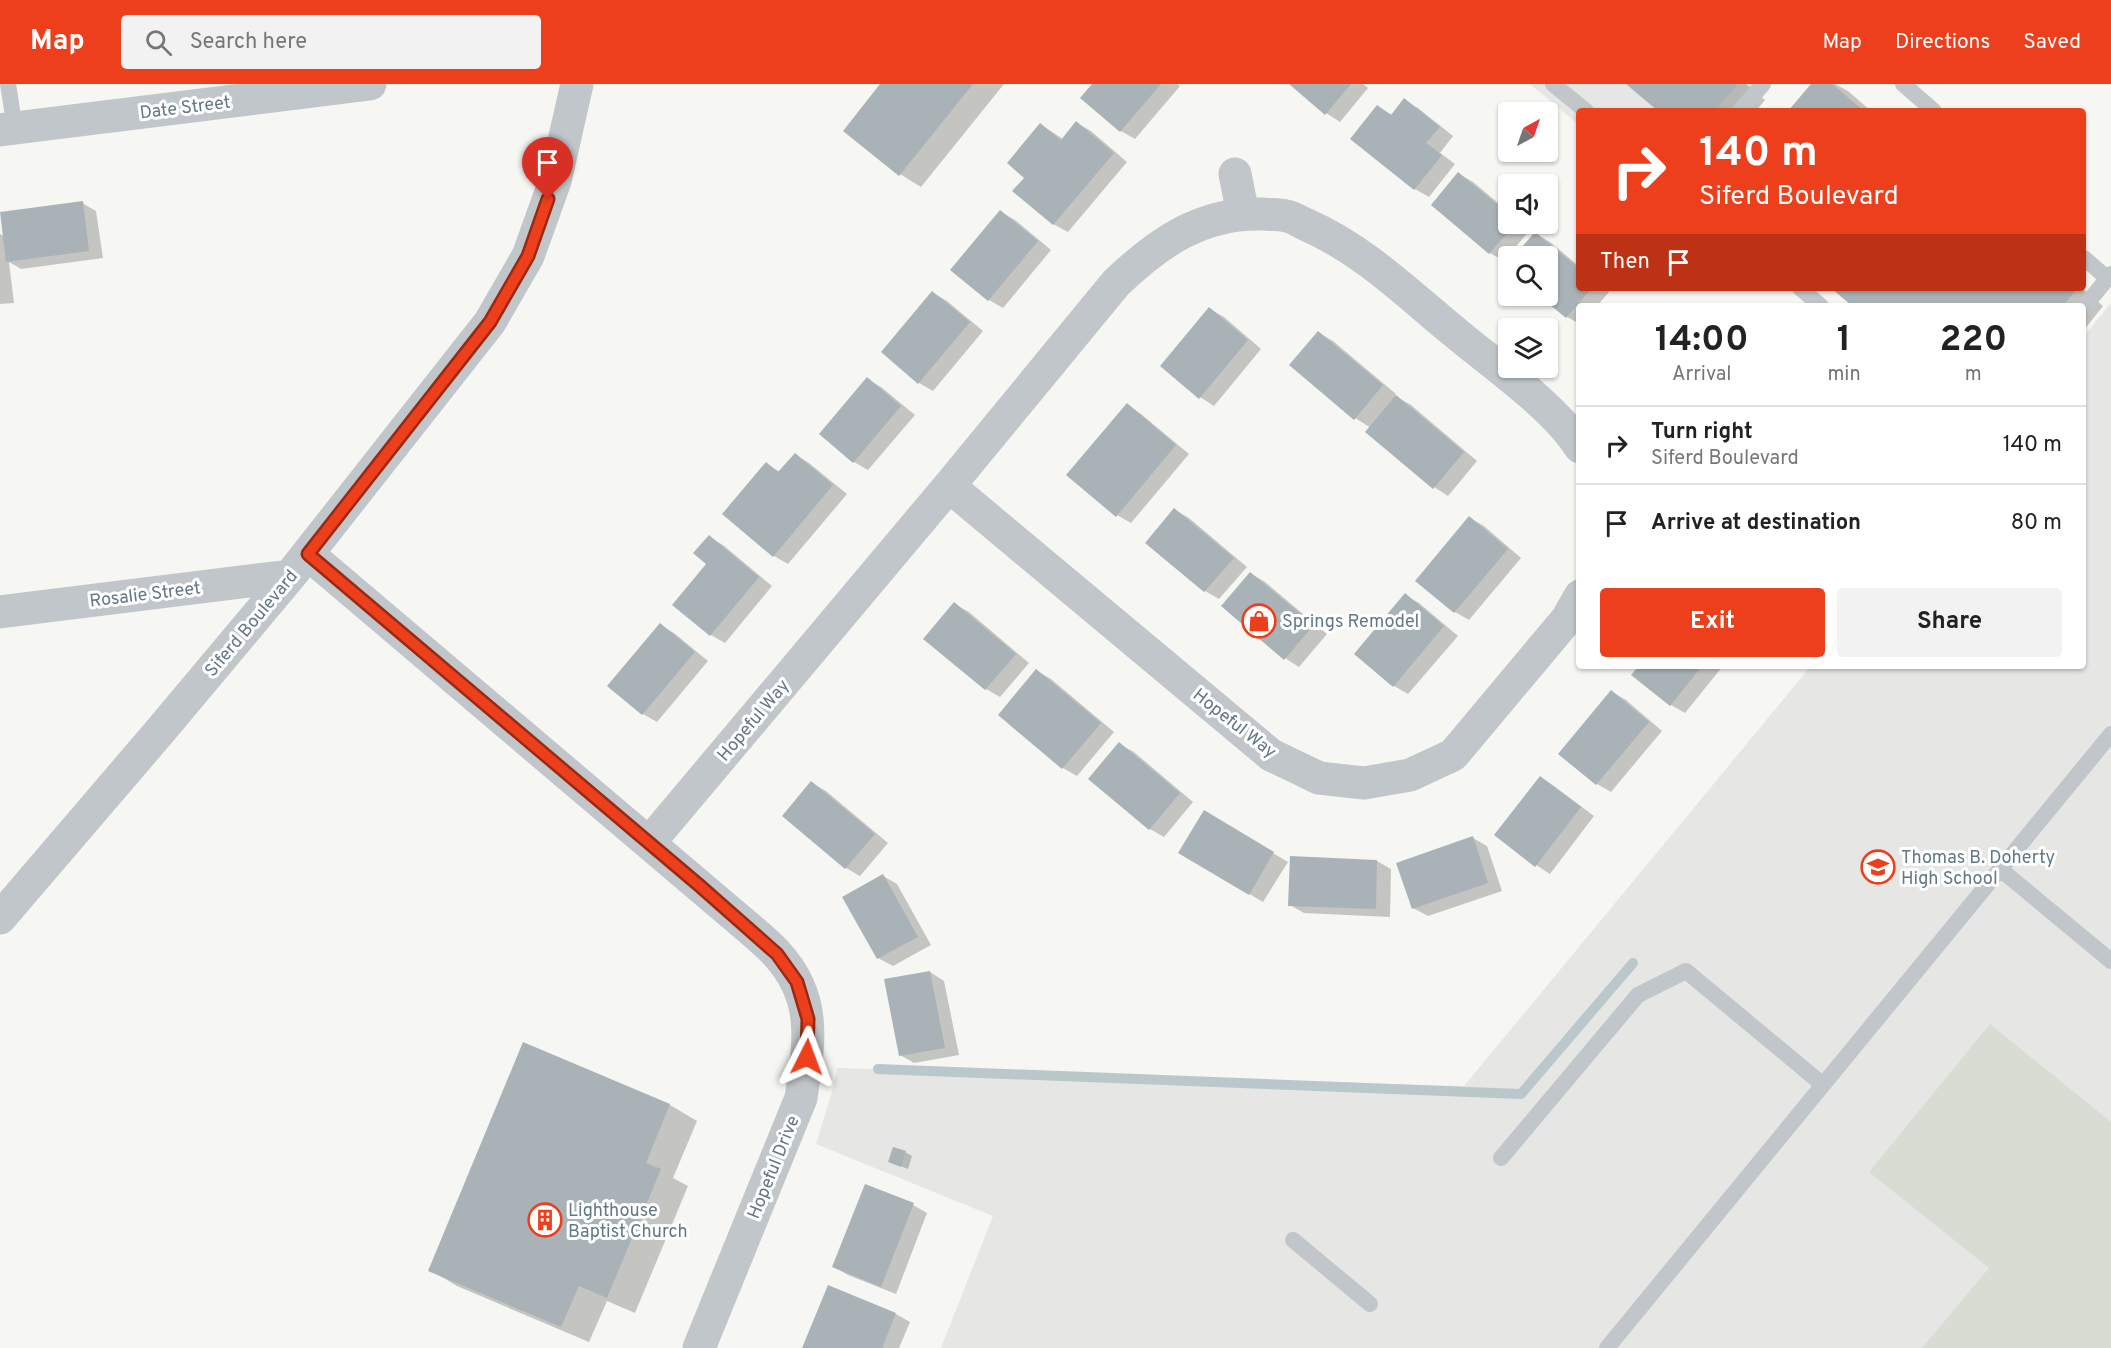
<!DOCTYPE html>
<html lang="en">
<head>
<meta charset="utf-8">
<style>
	:root { --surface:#fff; --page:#f2f2f2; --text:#222; --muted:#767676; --line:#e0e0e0; --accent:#ed3f1b }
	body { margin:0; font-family:Overpass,sans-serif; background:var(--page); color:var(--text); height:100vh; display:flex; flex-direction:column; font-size:22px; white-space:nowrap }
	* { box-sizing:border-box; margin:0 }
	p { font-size:20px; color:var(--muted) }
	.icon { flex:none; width:33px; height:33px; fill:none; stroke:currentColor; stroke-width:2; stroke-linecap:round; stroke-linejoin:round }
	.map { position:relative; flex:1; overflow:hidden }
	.sheet { position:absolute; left:1576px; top:219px; width:510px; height:366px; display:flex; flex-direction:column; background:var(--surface); border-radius:6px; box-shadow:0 2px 4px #0004 }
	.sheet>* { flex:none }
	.banner { position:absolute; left:1576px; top:24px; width:510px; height:183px; border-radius:6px; box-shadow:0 2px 4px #0004; background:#ed3f1b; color:#fff; overflow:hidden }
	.needle { width:39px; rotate:40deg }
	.fabs { position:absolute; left:1498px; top:18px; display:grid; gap:12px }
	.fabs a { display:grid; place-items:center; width:60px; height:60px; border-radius:6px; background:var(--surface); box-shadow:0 2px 4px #0004; font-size:30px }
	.pin { position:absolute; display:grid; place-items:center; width:51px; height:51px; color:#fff; margin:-62px -26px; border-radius:50% 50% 50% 0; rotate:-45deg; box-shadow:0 0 6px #0007 }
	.pin .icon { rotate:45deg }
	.me { position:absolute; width:66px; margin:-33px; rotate:3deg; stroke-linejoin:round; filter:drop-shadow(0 0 4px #0008) }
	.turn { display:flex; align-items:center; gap:21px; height:126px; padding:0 24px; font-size:27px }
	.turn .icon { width:78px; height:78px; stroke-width:2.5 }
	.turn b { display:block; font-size:42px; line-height:51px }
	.then { display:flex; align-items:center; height:57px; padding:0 24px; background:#0003; gap:12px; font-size:22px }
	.eta { display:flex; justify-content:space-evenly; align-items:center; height:102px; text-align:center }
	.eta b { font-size:36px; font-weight:700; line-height:42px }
	.button { display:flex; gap:12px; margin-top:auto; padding:12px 24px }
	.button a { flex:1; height:69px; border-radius:6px; background:var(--accent); color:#fff; font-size:24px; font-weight:700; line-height:69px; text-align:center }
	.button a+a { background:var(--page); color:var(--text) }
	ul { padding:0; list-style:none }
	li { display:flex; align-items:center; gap:18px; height:78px; padding:0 24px; border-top:2px solid var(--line) }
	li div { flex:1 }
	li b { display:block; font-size:22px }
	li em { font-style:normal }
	header { display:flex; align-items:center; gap:36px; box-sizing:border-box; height:84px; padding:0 30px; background:var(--accent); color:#fff }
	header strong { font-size:28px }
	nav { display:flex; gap:33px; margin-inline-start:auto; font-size:21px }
	.search { width:420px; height:54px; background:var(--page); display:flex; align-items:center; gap:15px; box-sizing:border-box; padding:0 21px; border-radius:6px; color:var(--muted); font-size:22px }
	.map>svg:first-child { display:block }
	.built { fill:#e6e7e5 }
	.green { fill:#d7ddd2 }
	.shadow { fill:#0003 }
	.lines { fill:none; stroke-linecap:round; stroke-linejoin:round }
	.stream { stroke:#bac8cc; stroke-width:10 }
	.building { fill:#a9b3b7 }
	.service { stroke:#c0c6c9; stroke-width:16 }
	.minor { stroke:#c0c6c9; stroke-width:33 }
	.route-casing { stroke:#9a2912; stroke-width:15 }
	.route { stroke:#ed3f1b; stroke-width:10 }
	.labels { text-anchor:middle; stroke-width:6; stroke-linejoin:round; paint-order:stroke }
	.street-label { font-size:18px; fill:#637885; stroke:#fff }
	.poi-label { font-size:18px; fill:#637885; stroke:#fff; text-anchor:start }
</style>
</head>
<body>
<header>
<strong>Map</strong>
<div class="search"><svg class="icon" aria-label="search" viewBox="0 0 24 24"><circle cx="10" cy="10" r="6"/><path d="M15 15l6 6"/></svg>Search here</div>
<nav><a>Map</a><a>Directions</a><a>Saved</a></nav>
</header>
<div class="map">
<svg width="2111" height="1264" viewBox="0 0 2111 1264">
	<rect width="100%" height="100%" fill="#f6f6f2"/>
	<path class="built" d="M1530,0H1764L1741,27H1580L1579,41Z
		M2111,219V1264H941L993,1132L816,1060L832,1008L837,984L1464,1002L1811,582H2084V252Z"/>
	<path class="green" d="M1990,940L2111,1038V1264H1922L1989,1184L1869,1088Z"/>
	<path class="shadow" d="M882,0H1004L921,103L900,90Z
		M1094,0H1177L1180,2L1135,55L1121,47L1082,14Z
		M1291,0H1363L1368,4L1340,38L1326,29Z
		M1628,0H1746L1765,16L1756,27H1661Z
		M1813,0H1835L1848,7L1871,27H1790Z
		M1404,16L1418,24L1453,52L1440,69L1455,80L1429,113L1415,105L1352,55L1378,23L1392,31Z
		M1077,39L1091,47L1127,78L1068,148L1053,140L1041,41L1063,55Z
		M1459,90L1473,98L1509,128V140H1523L1530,146L1504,177L1490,169L1433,121Z
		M82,119L96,127L103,174L21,185L9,178L14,219L0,220V150L4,152Z
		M1001,128L1015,136L1051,166L1003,224L989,216Z
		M1536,150L1550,158L1580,183V204H1605L1609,208L1597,222H1580V240L1567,233L1541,212H1548V172H1516Z
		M1833,204H2082L2103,222L2084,246V222H1854Z
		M933,209L947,217L983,247L933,307L919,299L883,268Z
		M1210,225L1224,233L1261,265L1214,322L1200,313Z
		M1319,249L1333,257L1396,310L1395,312L1411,321L1477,377L1448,412L1434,403L1371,344L1355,334Z
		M867,295L881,303L915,331L868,386L854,378L821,350Z
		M1127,321L1141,330L1189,370L1131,439L1117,431Z
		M795,371L809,379L847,410L788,480L774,472L724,430L767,380L780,388Z
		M1175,426L1189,434L1247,483L1219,515L1205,507L1147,459Z
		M1470,434L1484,442L1521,474L1469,536L1455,528L1418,496Z
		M709,453L723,461L772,502L725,559L711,551Z
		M1250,489L1265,498L1327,550L1299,583L1285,574L1223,522Z
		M1405,511L1419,519L1458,552L1408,610L1394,602L1356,570Z
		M954,520L969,528L1029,579L1000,613L986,605L926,555Z
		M660,541L674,549L708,577L657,638L643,630Z
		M1641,582H1723L1685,629L1671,621Z
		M1037,587L1051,595L1114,648L1077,692L1063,684Z
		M1612,608L1626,616L1662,647L1611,708L1597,700Z
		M1119,660L1134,668L1193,718L1164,753L1150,745L1091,695Z
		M1540,693L1554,702L1594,732L1550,790L1536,781Z
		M812,699L826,707L888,759L860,792L846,784L784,732Z
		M1204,728L1288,778L1263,818L1180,769Z
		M1473,754L1487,762L1502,807L1428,832L1413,824Z
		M1377,777L1391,785L1390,833L1304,829L1290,821Z
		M883,792L897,800L931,861L893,882L878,874Z
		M930,888L944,897L959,971L914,979L900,971Z
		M524,960L670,1021L697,1037L673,1094L688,1102L635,1229L607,1217L589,1258L457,1202L430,1186Z
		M905,1068L912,1072L908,1085L890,1078Z
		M913,1121L927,1129L896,1210L848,1191L834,1183Z
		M829,1203L896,1230L910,1238L899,1264H804Z"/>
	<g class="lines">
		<path class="stream" d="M878,985L1521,1010L1633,879"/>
	</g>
	<path class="building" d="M880,0H973L899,92L843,47Z
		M1092,0H1161L1120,48L1080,14Z
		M1289,0H1351L1325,31Z
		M1626,0H1738L1715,27H1658Z
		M1811,0H1832L1864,27H1788Z
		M1404,14L1440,43L1426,59L1442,71L1414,106L1350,55L1377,21L1391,31Z
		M1076,37L1114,69L1053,141L1012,107L1024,94L1007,79L1040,39L1061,56Z
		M1458,88L1509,130V140H1515L1489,170L1431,121Z
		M83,117L89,167L6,178L0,128Z
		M1000,126L1038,157L988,217L950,186Z
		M1535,148L1580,185V204H1592L1566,234L1539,212H1548V172H1514Z
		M1831,204H2075L2077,205L2063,222H1852Z
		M932,207L970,238L918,300L881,268Z
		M1209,223L1248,256L1199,315L1160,282Z
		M1318,247L1383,301L1354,336L1289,281Z
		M867,293L901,322L853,379L819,350Z
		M1396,311L1464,368L1433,405L1365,348Z
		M1127,319L1176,361L1116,433L1066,391Z
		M795,369L833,401L773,473L722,430L766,378L778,388Z
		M1174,424L1234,474L1204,508L1145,459Z
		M1469,432L1508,465L1454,529L1415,497Z
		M709,451L759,493L710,552L672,521L706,480L693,469Z
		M1250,488L1314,541L1284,576L1221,522Z
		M1405,509L1444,542L1393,603L1354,570Z
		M954,518L1016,570L985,606L923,555Z
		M660,539L695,568L642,631L607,602Z
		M1639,582H1702L1670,622L1631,591Z
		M1036,585L1101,639L1062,685L998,631Z
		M1611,606L1649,638L1596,701L1558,670Z
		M1119,658L1180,709L1149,746L1088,695Z
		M1540,692L1581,723L1535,783L1494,751Z
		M811,697L875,750L845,785L782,732Z
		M1204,726L1274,768L1249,811L1178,769Z
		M1473,752L1488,799L1412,825L1396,779Z
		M1290,772L1377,776L1376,825L1288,822Z
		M883,790L918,853L877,875L842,813Z
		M930,887L945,964L899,972L884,895Z
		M523,958L670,1020L646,1079L661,1085L607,1214L579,1202L561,1243L428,1187Z
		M893,1063L906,1067L901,1083L888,1078Z
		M865,1100L914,1119L881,1203L832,1183Z
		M828,1201L896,1229L882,1264H802Z"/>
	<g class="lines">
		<path class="service" d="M8,0L15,45
			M1553,0L1586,27
			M1903,0L1934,27
			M1740,27L1763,0
			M2084,174L2107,194
			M1800,204L1821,222
			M2084,223L2111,190
			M2000,785L2111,877
			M1501,1074L1638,911L1686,887L1822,1000
			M1293,1156L1370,1220
			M1607,1264L2111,650"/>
		<path class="minor" d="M0,46L370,0
			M1235,90L1243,130
			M949,402L1271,671L1319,694L1364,699L1410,691L1453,671L1567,535L1580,512
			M308,470L750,845C759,853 769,861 777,870C818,915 809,959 801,1014L699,1264
			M0,528L290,492
			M649,759L949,402L1116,199C1159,158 1202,128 1263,130C1270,131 1279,130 1286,132C1293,133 1300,138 1307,141C1364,166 1409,211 1457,250C1494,281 1555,323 1580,363
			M0,834L161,646L290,492L490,238L528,172L555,97L577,0"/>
	</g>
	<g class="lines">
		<g class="route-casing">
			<path id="route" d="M548,115L528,172L490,238L308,470L700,802L777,870L797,898L808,935L807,973"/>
		</g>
		<use href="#route" class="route"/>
	</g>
	<defs>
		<g id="shop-ring" transform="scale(1.725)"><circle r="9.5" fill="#fff" stroke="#ed3f1b" stroke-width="1.5"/><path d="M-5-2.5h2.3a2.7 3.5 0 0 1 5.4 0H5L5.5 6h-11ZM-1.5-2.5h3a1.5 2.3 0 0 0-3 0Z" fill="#ed3f1b"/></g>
		<g id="school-ring" transform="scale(1.725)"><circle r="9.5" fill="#fff" stroke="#ed3f1b" stroke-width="1.5"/><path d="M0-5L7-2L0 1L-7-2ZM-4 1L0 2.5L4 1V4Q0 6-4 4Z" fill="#ed3f1b"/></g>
		<g id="building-ring" transform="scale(1.725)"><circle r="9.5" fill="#fff" stroke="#ed3f1b" stroke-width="1.5"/><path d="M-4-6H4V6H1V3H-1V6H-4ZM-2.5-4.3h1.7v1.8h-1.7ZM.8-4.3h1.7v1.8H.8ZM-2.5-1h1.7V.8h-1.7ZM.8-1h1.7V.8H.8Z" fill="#ed3f1b"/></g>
	</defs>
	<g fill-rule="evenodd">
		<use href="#shop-ring" x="1259" y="537"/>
		<use href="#school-ring" x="1878" y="783"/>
		<use href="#building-ring" x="545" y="1136"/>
	</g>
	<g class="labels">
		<g class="street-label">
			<text transform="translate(185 23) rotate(-7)" y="6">Date Street</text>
			<text transform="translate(145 510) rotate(-7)" y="6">Rosalie Street</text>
			<text transform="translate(251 539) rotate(-50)" y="6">Siferd Boulevard</text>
			<text transform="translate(753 636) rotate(-50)" y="6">Hopeful Way</text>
			<text transform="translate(1235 639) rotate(38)" y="6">Hopeful Way</text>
			<text transform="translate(773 1083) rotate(-68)" y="6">Hopeful Drive</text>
		</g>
		<g class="poi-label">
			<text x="1282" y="543">Springs Remodel</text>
			<text x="1901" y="779">Thomas B. Doherty<tspan x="1901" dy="21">High School</tspan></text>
			<text x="568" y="1132">Lighthouse<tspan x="568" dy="21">Baptist Church</tspan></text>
		</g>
	</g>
</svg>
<div class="fabs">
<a><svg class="needle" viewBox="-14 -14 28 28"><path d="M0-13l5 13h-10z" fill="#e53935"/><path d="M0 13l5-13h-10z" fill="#767676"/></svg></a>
<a><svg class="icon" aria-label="sound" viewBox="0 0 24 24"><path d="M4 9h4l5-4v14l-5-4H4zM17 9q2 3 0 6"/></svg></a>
<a><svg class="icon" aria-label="search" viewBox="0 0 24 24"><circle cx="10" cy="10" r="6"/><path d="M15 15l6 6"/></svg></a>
<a><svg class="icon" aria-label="layers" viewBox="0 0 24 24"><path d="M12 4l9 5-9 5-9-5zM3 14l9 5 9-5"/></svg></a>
</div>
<div class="pin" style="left:548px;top:115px;background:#d93025"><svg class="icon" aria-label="arrive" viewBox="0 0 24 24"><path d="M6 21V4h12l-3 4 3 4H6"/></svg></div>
<svg class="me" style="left:807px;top:973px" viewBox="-20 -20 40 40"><path d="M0-17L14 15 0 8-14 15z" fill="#ed3f1b" stroke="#fff" stroke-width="4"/></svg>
<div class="banner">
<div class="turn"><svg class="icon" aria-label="right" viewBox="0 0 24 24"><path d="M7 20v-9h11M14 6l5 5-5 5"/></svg><div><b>140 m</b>Siferd Boulevard</div></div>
<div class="then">Then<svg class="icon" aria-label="arrive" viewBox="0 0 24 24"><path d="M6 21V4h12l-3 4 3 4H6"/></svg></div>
</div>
<section class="sheet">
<div class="eta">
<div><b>14:00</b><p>Arrival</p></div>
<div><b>1</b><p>min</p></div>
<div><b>220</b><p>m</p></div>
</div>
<ul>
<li><svg class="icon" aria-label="right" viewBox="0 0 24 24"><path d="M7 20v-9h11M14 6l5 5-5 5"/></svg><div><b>Turn right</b><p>Siferd Boulevard</p></div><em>140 m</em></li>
<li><svg class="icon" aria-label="arrive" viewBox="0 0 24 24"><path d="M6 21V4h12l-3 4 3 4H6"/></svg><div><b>Arrive at destination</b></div><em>80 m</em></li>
</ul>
<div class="button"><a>Exit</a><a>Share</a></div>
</section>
</div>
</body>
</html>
